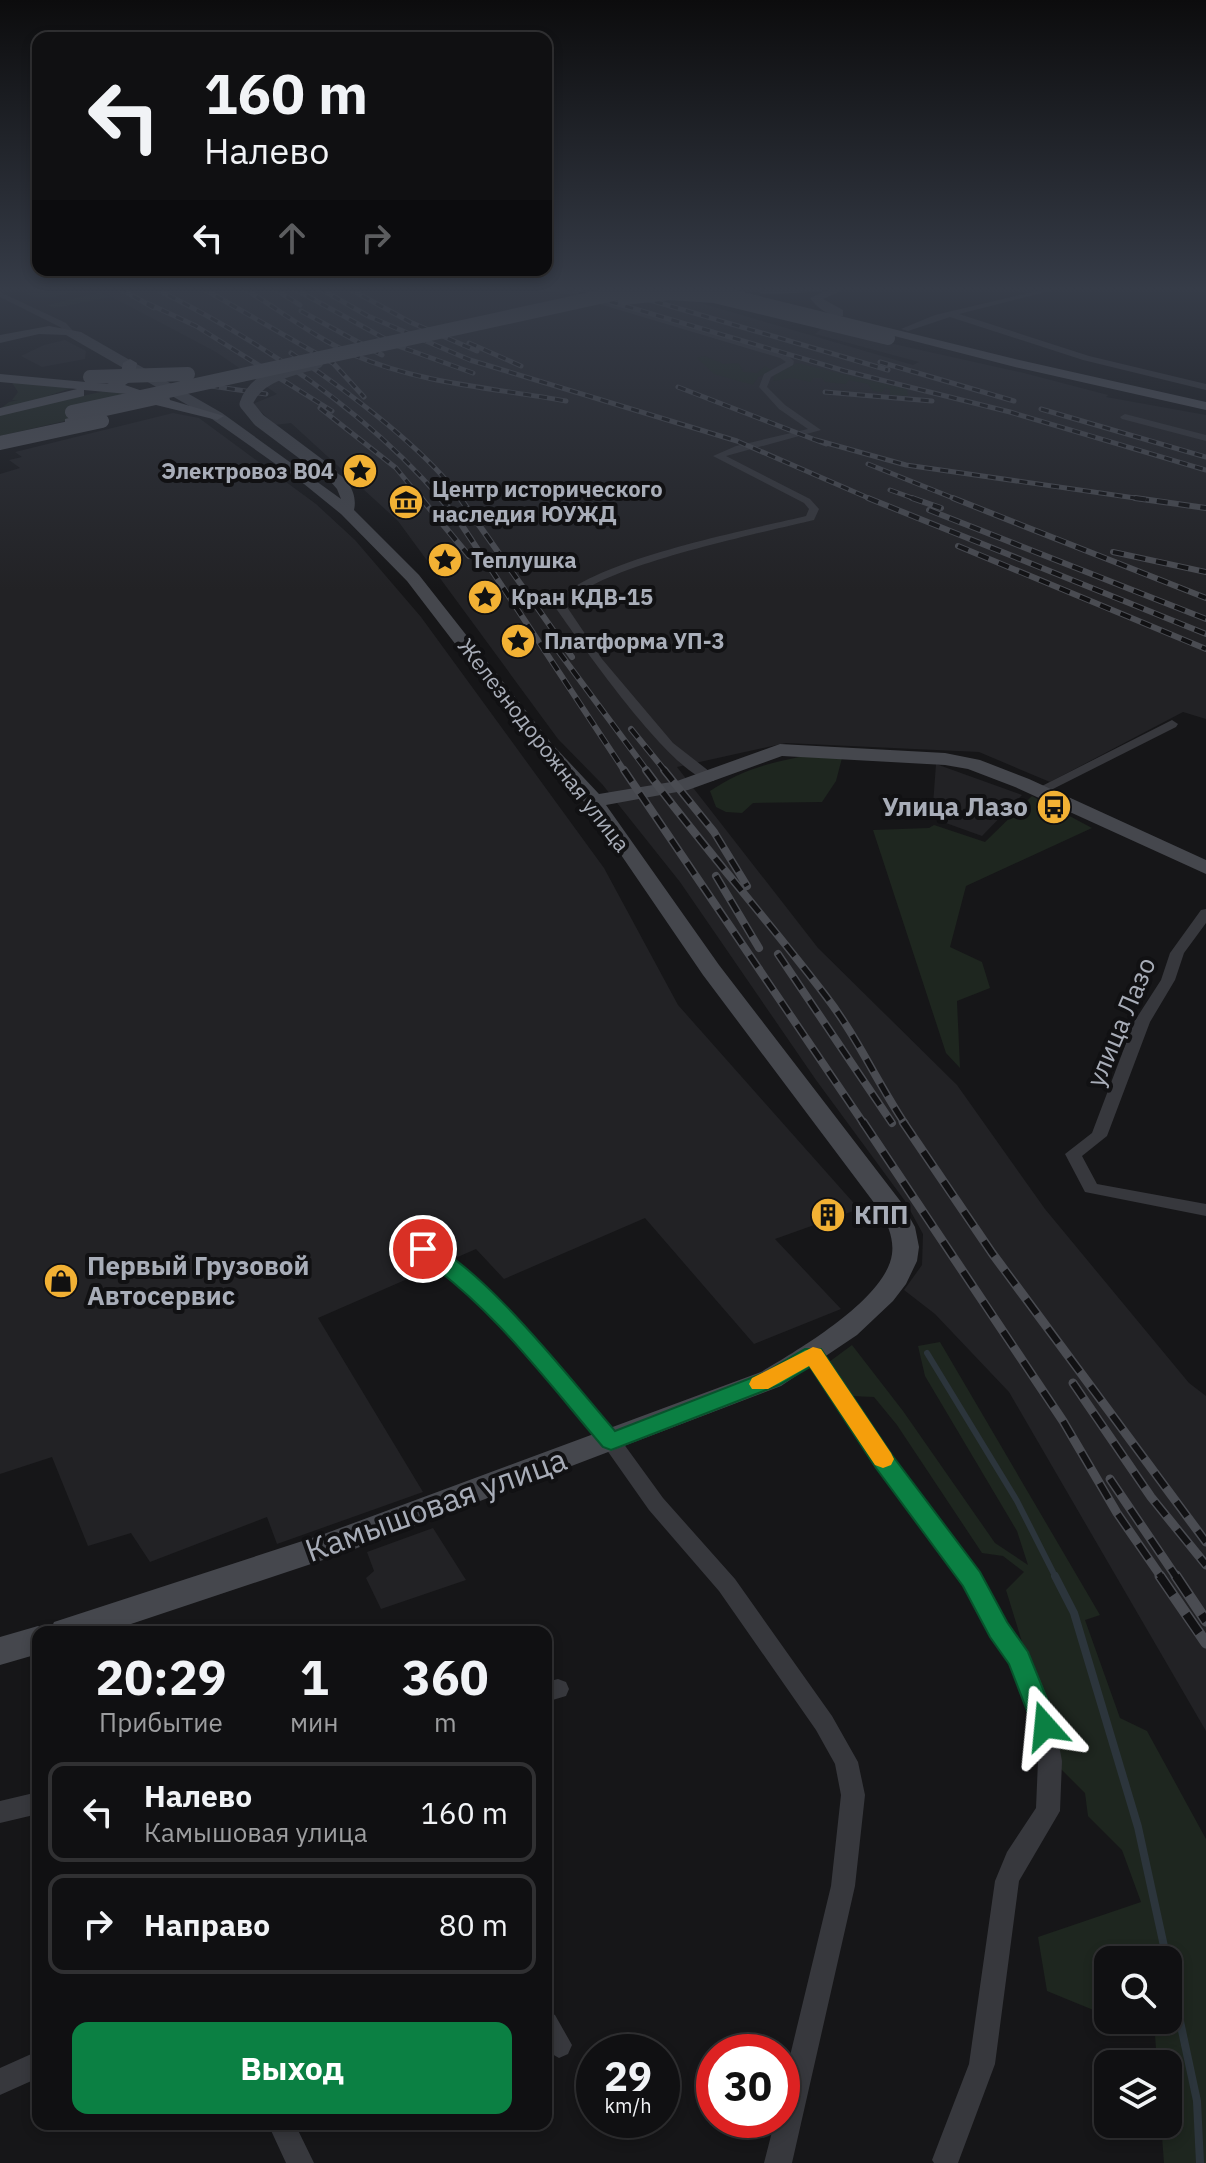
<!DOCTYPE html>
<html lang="ru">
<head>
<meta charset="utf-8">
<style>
	:root { --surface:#101012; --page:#19191b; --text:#f1f3f6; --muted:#9c9d9f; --line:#303032; --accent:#0b8043 }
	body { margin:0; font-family:"IBM Plex Sans",sans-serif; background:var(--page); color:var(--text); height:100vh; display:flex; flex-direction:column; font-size:30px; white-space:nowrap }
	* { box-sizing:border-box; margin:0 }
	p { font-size:26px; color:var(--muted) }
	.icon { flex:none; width:44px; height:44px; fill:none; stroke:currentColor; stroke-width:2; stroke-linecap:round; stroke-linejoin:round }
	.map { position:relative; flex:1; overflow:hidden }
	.side { position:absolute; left:32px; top:1626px; width:520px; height:504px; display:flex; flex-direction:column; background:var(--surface); border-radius:16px; box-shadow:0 4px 12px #0003,0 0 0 2px var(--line) }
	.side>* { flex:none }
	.guide { position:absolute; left:32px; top:32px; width:520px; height:244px; border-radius:16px; box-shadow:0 4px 12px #0003,0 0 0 2px var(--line); background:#101012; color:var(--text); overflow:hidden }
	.controls { position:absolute; left:1094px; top:1946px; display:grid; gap:16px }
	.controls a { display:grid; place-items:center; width:88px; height:88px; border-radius:16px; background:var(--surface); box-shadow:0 4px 12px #0003,0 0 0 2px var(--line); font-size:40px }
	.speed { position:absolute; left:576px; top:2034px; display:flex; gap:16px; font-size:40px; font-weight:700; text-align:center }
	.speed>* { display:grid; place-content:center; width:104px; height:104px; border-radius:50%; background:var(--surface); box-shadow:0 4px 12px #0003,0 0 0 2px var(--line); line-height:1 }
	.speed small { font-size:20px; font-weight:400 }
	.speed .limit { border:12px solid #d22; background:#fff; color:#111 }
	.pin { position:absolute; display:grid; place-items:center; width:68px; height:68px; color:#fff; margin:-34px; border:4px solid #fff; border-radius:50%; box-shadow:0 2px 8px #0007 }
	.me { position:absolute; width:88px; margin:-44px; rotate:342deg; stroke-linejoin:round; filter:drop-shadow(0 0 6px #0008) }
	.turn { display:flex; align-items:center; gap:28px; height:168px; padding:0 40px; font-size:36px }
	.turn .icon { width:104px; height:104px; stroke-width:2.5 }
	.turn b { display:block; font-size:56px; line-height:68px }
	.lanes { display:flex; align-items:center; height:76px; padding:0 40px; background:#0003; justify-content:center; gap:40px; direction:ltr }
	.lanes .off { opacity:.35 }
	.eta { display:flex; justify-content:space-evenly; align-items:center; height:136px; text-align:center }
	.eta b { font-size:48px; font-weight:800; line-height:56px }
	.primary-button { display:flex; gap:16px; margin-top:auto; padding:16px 40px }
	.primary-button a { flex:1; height:92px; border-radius:16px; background:var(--accent); color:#fff; font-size:32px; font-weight:800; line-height:92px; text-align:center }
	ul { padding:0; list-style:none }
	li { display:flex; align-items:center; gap:24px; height:100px; margin:0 16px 12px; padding:0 24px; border:4px solid var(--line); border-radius:16px }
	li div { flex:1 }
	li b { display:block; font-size:30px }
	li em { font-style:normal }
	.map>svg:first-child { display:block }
	.built { fill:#222225 }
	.green { fill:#1e261f }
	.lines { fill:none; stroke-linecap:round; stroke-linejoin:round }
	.stream-far1 { stroke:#2c353c; stroke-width:6 }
	.stream { stroke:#2c353c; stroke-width:8 }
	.street { fill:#37383d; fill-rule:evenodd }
	.secondary { fill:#45474d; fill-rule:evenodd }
	.primary { fill:#53555c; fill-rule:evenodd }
	.rail-far4-casing { stroke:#4a4c52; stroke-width:5 }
	.rail-far3-casing { stroke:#4a4c52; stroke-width:6 }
	.rail-far2-casing { stroke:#4a4c52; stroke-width:8 }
	.rail-far1-casing { stroke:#4a4c52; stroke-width:9 }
	.rail-casing { stroke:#4a4c52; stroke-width:11 }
	.rail-far4 { stroke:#111113; stroke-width:3; stroke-dasharray:8; stroke-linecap:butt }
	.rail-far3 { stroke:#111113; stroke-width:4; stroke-dasharray:11; stroke-linecap:butt }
	.rail-far2 { stroke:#111113; stroke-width:5; stroke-dasharray:14; stroke-linecap:butt }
	.rail-far1 { stroke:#111113; stroke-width:6; stroke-dasharray:18; stroke-linecap:butt }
	.rail { stroke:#111113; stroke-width:8; stroke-dasharray:23; stroke-linecap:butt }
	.secondary-bridge { stroke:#45474d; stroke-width:13 }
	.primary-bridge { stroke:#53555c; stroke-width:14 }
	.route { fill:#0b8043; stroke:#07532c; stroke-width:2 }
	.slow { fill:#f59e0b }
	.labels { text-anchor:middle; stroke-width:8; stroke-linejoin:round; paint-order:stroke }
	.far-poi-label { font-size:22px; font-weight:bold; fill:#a8adb8; stroke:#111113; text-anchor:start }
	.far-street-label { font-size:22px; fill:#a8adb8; stroke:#111113 }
	.poi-label { font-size:26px; font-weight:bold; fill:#a8adb8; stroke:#111113; text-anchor:start }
	.street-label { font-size:26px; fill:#a8adb8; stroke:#111113 }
	.near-street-label { font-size:32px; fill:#a8adb8; stroke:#111113 }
</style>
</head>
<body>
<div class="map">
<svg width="1206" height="2163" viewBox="0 0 1206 2163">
	<rect width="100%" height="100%" fill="#161618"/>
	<path class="built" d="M95,288H649L913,365L919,362L815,334L822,328L1024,373L1108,395L1106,397L1206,415V719L1183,712L1050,782L979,752L786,743L677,767L818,948L957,1085L1045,1209L1189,1383L1206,1396V1731L1009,1392L935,1314L904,1290L922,1265L923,1234L905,1201L816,1080L680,882L602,784L558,739L398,521L291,423L275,425L253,404L277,394L216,352Z
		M65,340L86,351L85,359L42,367L21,356L44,345Z
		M173,413L199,418L316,504L355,540L421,617L604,868L678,1005L859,1209L775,1239L841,1309L754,1344L645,1218L504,1279L476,1249L318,1318L423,1492L277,1544L267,1517L150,1562L131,1533L88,1546L52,1457L0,1474V474L20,468L9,460L22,457L15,452Z
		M936,764L1022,795L982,836L932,818Z
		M433,1528L466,1580L381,1609L366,1578L374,1571L367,1552Z"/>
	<path class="green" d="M54,288H90L110,297L55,308L47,305L97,293C74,282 53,308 25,293Z
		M705,356L723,364L739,363L743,372L757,373L765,366L774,371L758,377L753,385L714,374L697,358Z
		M797,363L907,389L908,396L890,395V390L885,388L882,392L873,391L868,384L849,380L846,384L825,382L822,378H813L810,382L793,378L773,381L774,375Z
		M11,381L75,387L47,396L86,388L0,409L9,402L18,400H12L18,392Z
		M105,391H123L126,407L0,436V414Z
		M810,755L842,758L836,781L822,802L753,803L742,813L726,812L716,807L710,791C742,769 772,762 810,755Z
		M1032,796L1092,828L966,886L950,947L982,962L990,988L957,1001L960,1068L946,1053L873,830L929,828L934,825L985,842Z
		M940,1342L1100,1615L1085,1620L1120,1718L1147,1731L1206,1839V2163H1164L1161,2124H1168V2064H1157L1155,2035L1119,2020H1168V1960H1108V2016L1047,1991L1038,1937L1141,1902L1122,1850L1088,1816L1085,1793L1061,1769L1006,1590L1024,1572L1003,1556L982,1553L897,1425L874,1397L851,1396L829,1362L852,1345L903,1411L995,1543L1028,1565L1017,1531L925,1376L918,1346Z"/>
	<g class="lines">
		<path class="stream-far1" d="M927,1353L1017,1501L1056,1578"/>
		<path class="stream" d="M1055,1576L1074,1613L1138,1827L1167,1960
			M1168,1965L1197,2101L1200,2163"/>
		<path class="street" d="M530,288L570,290L786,354L794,361L793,365L771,377L767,387L785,405L821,430L726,456L810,499L819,509L814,520C770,531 581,569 567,607L602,659L673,743L714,775V781C678,785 577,638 555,607C572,563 758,528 806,516L809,509L804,503L713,456L736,446L808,429L779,409L759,387L764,374L786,362L780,358L566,294Z
			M1050,288H1062L959,314L1089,356L1206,384V390L1083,360L950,317L908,331L901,329L935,315Z
			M0,292L66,323L73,331L66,333L60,327L0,297Z
			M1125,414L1206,435V441L1122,419L1120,417Z
			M1172,720L1178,724L1176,727L1045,793L1040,794L1034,790Z
			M1206,909V923L1184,953L1175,980L1150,1022L1107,1136L1082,1156L1097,1184L1206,1204V1216L1085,1192L1065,1154L1092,1133L1134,1022L1161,980L1170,953L1201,910Z
			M423,1243L465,1270L510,1312L618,1436L663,1498L735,1579L832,1716L858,1762L865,1795L855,1886L792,2163H764L775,2120H782V2089L831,1886L841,1795L835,1764L816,1730L719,1591L649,1510L604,1446L496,1322L453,1278L417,1253L414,1249L417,1245Z
			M813,1348L820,1350L891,1457L980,1573L1006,1623L1028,1652L1052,1708L1062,1761L1060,1811L1019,1881L995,2064L958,2163H934L932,2160L969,2064L995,1881L1007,1852L1036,1808L1038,1761L1030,1708L1011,1664L990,1635L964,1585L877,1467L806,1360L804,1355L806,1350Z
			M558,1679L566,1682L569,1689L566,1696L546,1702V1682Z
			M38,1792V1814L0,1823V1801Z
			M546,2011L555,2015L572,2045L568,2054L559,2058C540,2050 546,2029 546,2011Z
			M38,2051V2078L0,2095V2068Z
			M268,2124H295L314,2163H286Z"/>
		<path class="secondary" d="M832,288H847L823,299L843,310V316C830,317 818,309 810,298Z
			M49,326L81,332L222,413L341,499L337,489L324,474L331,470C347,476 358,493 354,510L419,575L552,744L599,794L677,781L780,744L945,753L980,760L1029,779L1206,860V874L1015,787L968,769L945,765L782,756L688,790L606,805L719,965L901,1202L915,1227L919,1247L917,1261L906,1284L893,1301L857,1335L781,1386L344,1553L107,1632H38V1654L0,1665V1637L38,1626L50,1631L54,1622L324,1534L761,1372C798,1350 886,1299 892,1254C894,1239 888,1225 881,1212L703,975L587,805L538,752L407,581L341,514L304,484L212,419L66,335L39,334L0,343V335Z"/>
		<path class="primary" d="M707,288H727L1015,359L1206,402V410L1015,367Z
			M759,288H826L820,292L764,294L760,293Z
			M130,359L137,363L134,379L125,385L157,396H169L170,400L224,416L217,420L156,405L65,425V419L142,400L128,394L84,390V396L0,416V408L77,389L0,382V374L107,384L120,377L123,363Z"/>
		<g class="rail-far4-casing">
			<path id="rail-far4" d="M119,288L154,308
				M154,288C261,341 364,409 442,500
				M202,288L333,363L364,397
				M243,288C280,310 315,338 354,355C421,384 495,388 566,401
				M273,288L300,305
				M293,288L398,346L473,373
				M319,288L368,316L470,360L737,441L873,500
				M348,288L410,322L477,351
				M564,288L845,371L1010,412L1206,470
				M609,288L888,370
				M147,303L196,326L332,411
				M301,311L382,355
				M469,343L521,366
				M291,353C344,389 425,448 462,500
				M880,362L1014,401
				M211,386L266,394
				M678,387L826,444
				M825,392L932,401
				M320,408L396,468L422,500
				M1041,409L1206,457
				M816,440L906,465L1149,500
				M868,464L958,500
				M890,490L918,500"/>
		</g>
		<g class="rail-far3-casing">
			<path id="rail-far3" d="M421,498L469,556
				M440,498L457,518L625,772
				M460,498L572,657
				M868,498L1206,634
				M912,498L941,508
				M953,498L1206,598
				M1135,498L1206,508
				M929,510L1206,619
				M958,546L1206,649
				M1113,552L1206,572
				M559,652L648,772
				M631,729L666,772"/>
		</g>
		<g class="rail-far2-casing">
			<path id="rail-far2" d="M624,770L864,1124
				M646,770C703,847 767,919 825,995C856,1035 877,1082 905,1124
				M664,770L714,832L747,886
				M716,876L759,948
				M778,954L892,1123"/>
		</g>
		<g class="rail-far1-casing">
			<path id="rail-far1" d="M863,1122L1063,1421L1117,1513L1162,1578
				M903,1122L992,1253L1206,1542
				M1073,1383L1151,1497L1206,1565
				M1110,1479L1177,1578"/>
		</g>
		<g class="rail-casing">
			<path id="rail" d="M1160,1576L1206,1643
				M1176,1576L1206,1621"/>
		</g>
		<use href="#rail-far4" class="rail-far4"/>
		<use href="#rail-far3" class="rail-far3"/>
		<use href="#rail-far2" class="rail-far2"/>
		<use href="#rail-far1" class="rail-far1"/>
		<use href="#rail" class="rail"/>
		<path class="secondary-bridge" d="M317,362C291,370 256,375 246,404L259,420L331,474"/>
		<path class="primary-bridge" d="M624,298L670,293L714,296L888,338
			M90,377L188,374
			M72,412L641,288
			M0,443L102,421"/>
	</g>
	<linearGradient id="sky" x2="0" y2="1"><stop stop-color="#0c0c0d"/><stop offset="0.49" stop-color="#363c48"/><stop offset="1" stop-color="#363c48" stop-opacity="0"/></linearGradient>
	<rect width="1206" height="590" fill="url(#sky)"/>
	<path class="route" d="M423,1242C477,1258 575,1385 615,1431L764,1373L805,1349H821L892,1455L980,1572L1007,1622L1028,1652L1058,1726L1054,1734L1045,1737L1036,1734L1009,1664L990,1637L963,1586L876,1468L810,1367L779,1385L619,1447L611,1450L603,1447C545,1379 491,1305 416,1254L413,1249Z"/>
	<path class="slow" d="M813,1347L821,1349L891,1453L894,1459L891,1465L883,1468L875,1465L809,1366L768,1389H752L749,1384L752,1378Z"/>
	<defs>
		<g id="sight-disc" transform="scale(1.8)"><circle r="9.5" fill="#f2b134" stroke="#111113"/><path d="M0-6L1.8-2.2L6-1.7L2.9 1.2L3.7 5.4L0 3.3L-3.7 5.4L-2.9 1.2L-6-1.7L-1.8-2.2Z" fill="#111"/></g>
		<g id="museum-disc" transform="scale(1.8)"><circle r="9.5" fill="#f2b134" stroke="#111113"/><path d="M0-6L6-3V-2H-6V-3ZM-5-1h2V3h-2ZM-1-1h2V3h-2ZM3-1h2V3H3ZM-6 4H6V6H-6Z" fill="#111"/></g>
		<g id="bus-disc" transform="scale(1.8)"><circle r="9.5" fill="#f2b134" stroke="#111113"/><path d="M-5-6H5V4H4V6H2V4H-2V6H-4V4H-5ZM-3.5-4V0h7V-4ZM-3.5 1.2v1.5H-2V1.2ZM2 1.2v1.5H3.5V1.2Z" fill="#111"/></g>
		<g id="building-disc" transform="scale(1.8)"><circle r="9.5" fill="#f2b134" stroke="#111113"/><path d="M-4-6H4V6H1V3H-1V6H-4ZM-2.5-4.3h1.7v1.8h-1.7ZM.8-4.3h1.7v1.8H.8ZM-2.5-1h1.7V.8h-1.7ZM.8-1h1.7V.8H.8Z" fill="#111"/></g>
		<g id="shop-disc" transform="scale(1.8)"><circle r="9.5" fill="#f2b134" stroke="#111113"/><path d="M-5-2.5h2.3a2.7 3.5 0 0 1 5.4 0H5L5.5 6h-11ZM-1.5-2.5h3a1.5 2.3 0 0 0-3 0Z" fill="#111"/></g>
	</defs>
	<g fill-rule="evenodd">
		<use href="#sight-disc" x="360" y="471"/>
		<use href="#museum-disc" x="406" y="502"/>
		<use href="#sight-disc" x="445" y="560"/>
		<use href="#sight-disc" x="485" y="597"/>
		<use href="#sight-disc" x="518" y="641"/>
		<use href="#bus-disc" x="1054" y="807"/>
		<use href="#building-disc" x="828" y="1215"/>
		<use href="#shop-disc" x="61" y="1281"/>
	</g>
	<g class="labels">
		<g class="far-poi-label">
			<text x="334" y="479" text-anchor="end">Электровоз В04</text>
			<text x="432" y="497">Центр исторического<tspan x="432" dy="25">наследия ЮУЖД</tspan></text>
			<text x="471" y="568">Теплушка</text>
			<text x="511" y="605">Кран КДВ-15</text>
			<text x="544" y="649">Платформа УП-3</text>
		</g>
		<g class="far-street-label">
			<text transform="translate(544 745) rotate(52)" y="8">Железнодорожная улица</text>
		</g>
		<g class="poi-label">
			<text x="1028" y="816" text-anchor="end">Улица Лазо</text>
			<text x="854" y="1224">КПП</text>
			<text x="87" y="1275">Первый Грузовой<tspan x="87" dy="30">Автосервис</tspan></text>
		</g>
		<g class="street-label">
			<text transform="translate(1121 1022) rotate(-67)" y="9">улица Лазо</text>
		</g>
		<g class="near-street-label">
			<text transform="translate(436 1505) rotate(-20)" y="11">Камышовая улица</text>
		</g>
	</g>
</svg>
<div class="controls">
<a><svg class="icon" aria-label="search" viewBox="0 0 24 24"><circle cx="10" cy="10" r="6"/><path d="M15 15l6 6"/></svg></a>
<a><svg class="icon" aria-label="layers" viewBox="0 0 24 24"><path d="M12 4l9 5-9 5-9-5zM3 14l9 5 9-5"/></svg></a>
</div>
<div class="speed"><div>29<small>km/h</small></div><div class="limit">30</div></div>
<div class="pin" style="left:423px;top:1249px;background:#d93025"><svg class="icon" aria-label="arrive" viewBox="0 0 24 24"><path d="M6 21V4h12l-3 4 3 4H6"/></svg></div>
<svg class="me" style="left:1045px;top:1726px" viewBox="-20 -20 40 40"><path d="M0-17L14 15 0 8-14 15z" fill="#0b8043" stroke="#fff" stroke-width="4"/></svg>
<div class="guide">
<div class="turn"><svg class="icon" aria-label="left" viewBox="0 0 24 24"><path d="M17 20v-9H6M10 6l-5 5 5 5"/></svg><div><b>160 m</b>Налево</div></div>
<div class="lanes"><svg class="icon" aria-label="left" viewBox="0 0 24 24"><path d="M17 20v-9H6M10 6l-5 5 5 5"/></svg><svg class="icon off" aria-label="ahead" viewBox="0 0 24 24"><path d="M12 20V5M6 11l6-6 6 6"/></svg><svg class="icon off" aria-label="right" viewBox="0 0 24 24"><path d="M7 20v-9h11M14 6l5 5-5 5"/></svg></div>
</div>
<section class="side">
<div class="eta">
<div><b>20:29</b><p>Прибытие</p></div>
<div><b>1</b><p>мин</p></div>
<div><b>360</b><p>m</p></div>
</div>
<ul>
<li><svg class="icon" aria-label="left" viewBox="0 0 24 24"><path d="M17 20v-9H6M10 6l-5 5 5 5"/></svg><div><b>Налево</b><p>Камышовая улица</p></div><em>160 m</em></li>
<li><svg class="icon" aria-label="right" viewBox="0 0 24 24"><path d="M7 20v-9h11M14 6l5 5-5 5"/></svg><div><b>Направо</b></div><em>80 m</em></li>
</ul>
<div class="primary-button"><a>Выход</a></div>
</section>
</div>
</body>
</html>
